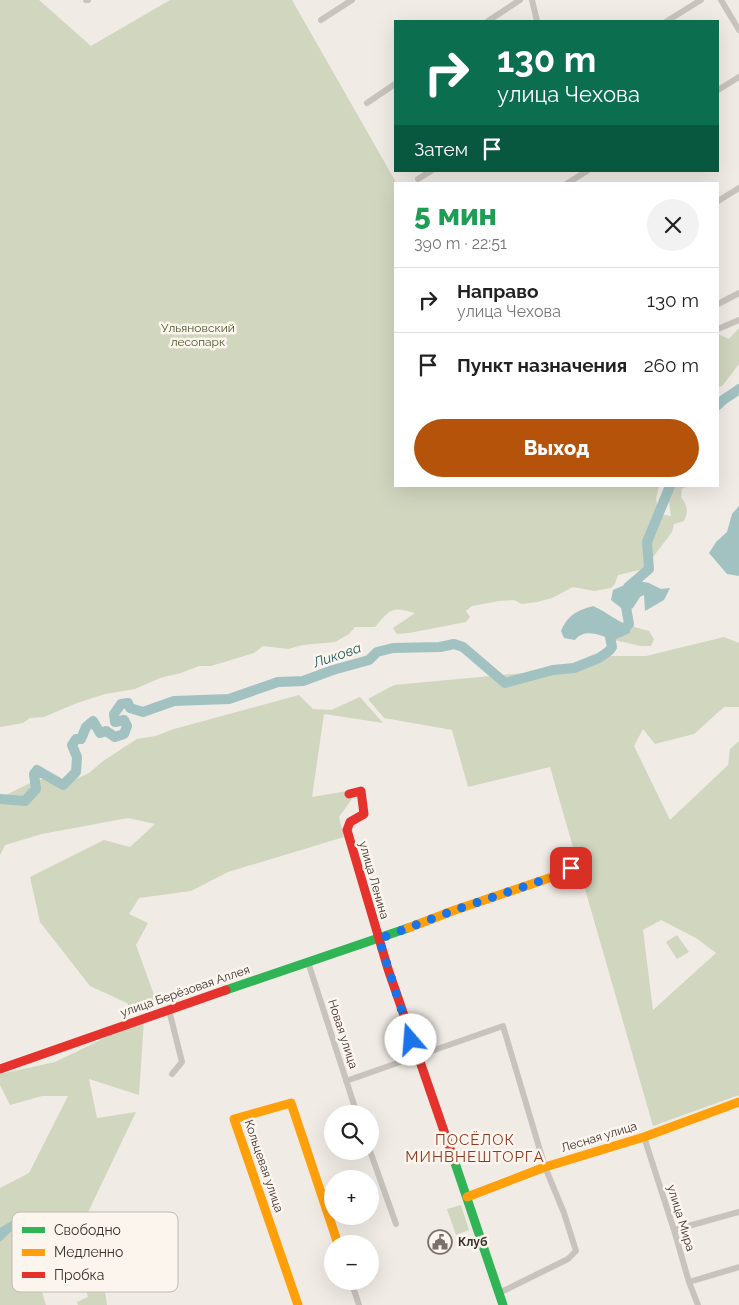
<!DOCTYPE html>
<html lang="ru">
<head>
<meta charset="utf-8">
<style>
	:root { --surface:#fff; --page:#f2f2f2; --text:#222; --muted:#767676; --line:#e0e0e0; --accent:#b45309 }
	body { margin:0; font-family:Raleway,sans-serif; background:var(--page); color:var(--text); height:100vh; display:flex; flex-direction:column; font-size:19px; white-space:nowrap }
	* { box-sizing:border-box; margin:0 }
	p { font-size:16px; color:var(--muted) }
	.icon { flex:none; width:28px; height:28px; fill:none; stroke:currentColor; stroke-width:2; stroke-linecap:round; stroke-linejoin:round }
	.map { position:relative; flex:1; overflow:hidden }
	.details { position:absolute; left:394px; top:182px; width:325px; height:305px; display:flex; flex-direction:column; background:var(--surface); border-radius:0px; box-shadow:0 5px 20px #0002 }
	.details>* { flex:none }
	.hud { position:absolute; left:394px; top:20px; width:325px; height:152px; border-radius:0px; box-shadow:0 5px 20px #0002; background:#0b6e4f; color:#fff; overflow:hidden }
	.tools { position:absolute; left:324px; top:1105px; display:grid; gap:10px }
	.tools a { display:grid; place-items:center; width:55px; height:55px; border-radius:50%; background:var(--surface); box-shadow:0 5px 20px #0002; font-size:25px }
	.pin { position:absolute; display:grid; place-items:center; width:42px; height:42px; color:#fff; margin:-21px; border-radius:10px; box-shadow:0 2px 8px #0006 }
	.me { position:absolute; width:55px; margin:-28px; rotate:342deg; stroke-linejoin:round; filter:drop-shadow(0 0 4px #0008) }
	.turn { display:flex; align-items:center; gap:18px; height:105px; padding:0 20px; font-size:22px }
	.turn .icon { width:65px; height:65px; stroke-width:2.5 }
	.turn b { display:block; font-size:35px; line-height:42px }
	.then { display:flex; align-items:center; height:48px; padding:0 20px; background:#0003; gap:10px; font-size:19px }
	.round { display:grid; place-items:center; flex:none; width:52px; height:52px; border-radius:26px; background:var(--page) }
	.head { display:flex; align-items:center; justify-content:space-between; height:85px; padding:0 20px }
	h1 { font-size:30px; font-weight:800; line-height:38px; color:#1e9e55 }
	.button { display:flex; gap:10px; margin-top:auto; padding:10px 20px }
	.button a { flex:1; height:58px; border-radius:30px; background:var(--accent); color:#fff; font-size:20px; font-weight:800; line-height:58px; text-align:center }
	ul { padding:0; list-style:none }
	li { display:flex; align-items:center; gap:15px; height:65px; padding:0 20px; border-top:1px solid var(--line) }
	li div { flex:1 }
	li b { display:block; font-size:19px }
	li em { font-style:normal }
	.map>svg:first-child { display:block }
	.green { fill:#d1d6bf; fill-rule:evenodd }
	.water { fill:#a1c2c1 }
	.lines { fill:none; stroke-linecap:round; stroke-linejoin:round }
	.river { stroke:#a1c2c1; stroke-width:10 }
	.street { stroke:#c9c3be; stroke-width:6 }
	.fast { stroke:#30b455; stroke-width:9 }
	.slow { stroke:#ff9f0a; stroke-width:9 }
	.jam { stroke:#e5322d; stroke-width:9 }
	.route { stroke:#1a73e8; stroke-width:9; stroke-dasharray:0 16.2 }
	.labels { text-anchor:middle; stroke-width:5; stroke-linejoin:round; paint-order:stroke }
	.park-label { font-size:12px; fill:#4a5a2e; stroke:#fbf5ee }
	.street-label { font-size:12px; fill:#3b302b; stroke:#fbf5ee }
	.poi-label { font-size:12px; font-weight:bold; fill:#3b302b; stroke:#fbf5ee; text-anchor:start }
	.water-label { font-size:14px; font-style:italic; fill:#1f5a5e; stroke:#fbf5ee }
	.quarter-label { font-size:15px; letter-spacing:1px; fill:#8c3b22; stroke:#fbf5ee }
	.key { fill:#fbf5ee; stroke:#c1bab4; stroke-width:1 }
	.key-label { font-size:14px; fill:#3b302b }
</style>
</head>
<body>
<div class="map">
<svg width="739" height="1305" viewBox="0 0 739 1305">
	<rect width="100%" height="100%" fill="#f0ebe5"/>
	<path class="green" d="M0,0H39L91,46L170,0H292L397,184H395V486H659L656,499L659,514L671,516L668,494L669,486H687L682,489L681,497C687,506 689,511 684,521L674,524L672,532L644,569L618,575L615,584L611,588L594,591L573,587L552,598L537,602L522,604L514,600L499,601L472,606L466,611L470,617L466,622L409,633L397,634L393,628L415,613C391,606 391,609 375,627H355L349,634L335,642L303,645L288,649L263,646L254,653L211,666H199L181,673L160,678L135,689L105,694L77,703L44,717L30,718L23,723L0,727Z
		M739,328V364L723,385L718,388V334L729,339Z
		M631,626L649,631L654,639L651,646H641L614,640L630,633Z
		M724,637L739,643V707H724L694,734L655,744L643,729L634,746L670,820L728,765L730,749L739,741V1095L653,1126L550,767L468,787L452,730L384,718L368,699L394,685L523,673L584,669L607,656H646ZM661,920L696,938L716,953L653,1010L643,930Z
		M299,695L313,709L331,710L360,697L383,723L324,714L312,797L353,790L354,796L339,817L344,837L228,872L191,891L139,898L129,914L148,923L136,945L158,1006L135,1015L127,1003L90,986L40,922L30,877L104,840L130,847L155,824L128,818L42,834L5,845L0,855V798L32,782L49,777L72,781L89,773L103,761L137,739L155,736L174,729Z
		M677,935L689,952L677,959L666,942Z
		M144,1019L139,1095L89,1079L97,1118L136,1112L79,1231L32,1260L46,1305H0V1188L29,1173L68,1096H42L10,1105L0,1085V1074L55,1062Z
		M461,1205L469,1230L456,1235L447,1209Z
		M101,1234L115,1239L104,1284L107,1305H78L77,1302L88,1297L71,1242Z"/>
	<path class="water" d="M739,506V576L727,574L709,553L716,542L727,532L732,514Z
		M633,580L649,583L661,589L670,588L664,600L645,611L644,595L640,597L633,608L625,611L611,600L613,590L627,584Z
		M593,606C607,612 617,622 631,626L630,633L614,640C602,636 585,627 575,640L564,638L561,631C568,615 576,611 593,606Z
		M16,1218L20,1220L15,1228L0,1242V1228Z"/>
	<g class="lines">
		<path class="river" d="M718,405C723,398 732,395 739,389
			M0,799L25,801L36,789L34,774L37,770L63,785L76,772L77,757L72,745L76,739H81L86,727L93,721L100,733L106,731L115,737L124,734L127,726L124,720L115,722L114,714L121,704L128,703L130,708L143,712L174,701L229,699L278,682L303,681L333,670L369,660L377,652L393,648L440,647L454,644L463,647L505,683L553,670L574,668L599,658L609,651L612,647L609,632H620L629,624L626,607L628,587L649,569L647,542L670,486"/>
		<path class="street" d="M86,0H88
			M532,0L537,21
			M721,0L739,30
			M321,20L352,0
			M488,21L520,0
			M667,21L701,0
			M718,90L739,77
			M367,103L395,84
			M418,179L431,171
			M566,184L587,171
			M718,201L739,188
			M718,304L739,293
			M718,329L739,320
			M308,962L357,1114
			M169,1010L182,1062L172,1074
			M346,1081L503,1026L545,1167L564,1213L576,1251L568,1259L499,1293
			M644,1137L674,1230L689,1282L698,1305
			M370,1151L396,1224
			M674,1230L739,1212
			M351,1281L359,1305
			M689,1282L739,1267"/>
		<path class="fast" d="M226,990L408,928
			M454,1160L503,1305"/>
		<path class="slow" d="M408,928L455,910L567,872L571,868
			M467,1197L545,1167L644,1137L739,1102
			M298,1305L234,1119L291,1103L338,1244"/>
		<path class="jam" d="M349,794L361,791L364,814L350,822L347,830L388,969L454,1160
			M0,1069L226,990"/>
	</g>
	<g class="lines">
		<path class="route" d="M411,1040L379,939L455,910L567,872L571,868"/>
	</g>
	<defs>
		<g id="civic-ring" transform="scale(1.25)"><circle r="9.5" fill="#fbf5ee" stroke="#7a716c" stroke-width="1.5"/><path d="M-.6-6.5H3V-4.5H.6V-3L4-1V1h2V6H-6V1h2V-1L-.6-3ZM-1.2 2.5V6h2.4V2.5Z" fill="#7a716c"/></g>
	</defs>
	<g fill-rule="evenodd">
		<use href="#civic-ring" x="440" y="1242"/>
	</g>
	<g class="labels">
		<g class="park-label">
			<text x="198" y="332">Ульяновский<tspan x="198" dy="14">лесопарк</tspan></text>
		</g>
		<g class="street-label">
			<text transform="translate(374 880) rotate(74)" y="4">улица Ленина</text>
			<text transform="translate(185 991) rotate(-19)" y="4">улица Берёзовая Аллея</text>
			<text transform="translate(343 1034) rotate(72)" y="4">Новая улица</text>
			<text transform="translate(599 1137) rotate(-17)" y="4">Лесная улица</text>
			<text transform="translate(264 1166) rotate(71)" y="4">Кольцевая улица</text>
			<text transform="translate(681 1218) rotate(73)" y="4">улица Мира</text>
		</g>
		<g class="poi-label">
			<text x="458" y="1246">Клуб</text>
		</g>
		<g class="water-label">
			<text transform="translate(337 655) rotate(-19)" y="5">Ликова</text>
		</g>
		<g class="quarter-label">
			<text x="475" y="1145">ПОСЁЛОК<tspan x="475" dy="17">МИНВНЕШТОРГА</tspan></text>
		</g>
	</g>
	<rect x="12" y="1212" width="166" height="80" rx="8" class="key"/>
	<rect x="22" y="1227" width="23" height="6" fill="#30b455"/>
	<rect x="22" y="1249" width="23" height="7" fill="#ff9f0a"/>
	<rect x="22" y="1272" width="23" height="6" fill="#e5322d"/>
	<g class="key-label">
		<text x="54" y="1235">Свободно</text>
		<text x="54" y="1257">Медленно</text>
		<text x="54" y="1280">Пробка</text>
	</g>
</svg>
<div class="tools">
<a><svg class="icon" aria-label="search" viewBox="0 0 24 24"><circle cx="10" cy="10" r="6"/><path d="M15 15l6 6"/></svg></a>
<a>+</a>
<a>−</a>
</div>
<div class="pin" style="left:571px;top:868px;background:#d93025"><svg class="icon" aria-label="arrive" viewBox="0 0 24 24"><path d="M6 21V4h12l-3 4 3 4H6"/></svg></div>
<svg class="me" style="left:411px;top:1040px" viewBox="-20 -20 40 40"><circle r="19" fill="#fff"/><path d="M0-13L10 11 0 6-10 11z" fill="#1a73e8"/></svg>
<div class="hud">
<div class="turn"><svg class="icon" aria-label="right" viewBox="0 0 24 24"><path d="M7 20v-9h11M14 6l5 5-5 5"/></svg><div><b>130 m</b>улица Чехова</div></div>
<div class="then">Затем<svg class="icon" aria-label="arrive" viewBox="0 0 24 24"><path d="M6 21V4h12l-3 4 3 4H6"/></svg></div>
</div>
<section class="details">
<div class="head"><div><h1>5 мин</h1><p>390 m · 22:51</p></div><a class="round"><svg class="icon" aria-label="close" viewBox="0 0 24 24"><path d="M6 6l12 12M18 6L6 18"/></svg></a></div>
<ul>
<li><svg class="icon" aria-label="right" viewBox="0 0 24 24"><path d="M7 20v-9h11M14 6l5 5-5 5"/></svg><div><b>Направо</b><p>улица Чехова</p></div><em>130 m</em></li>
<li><svg class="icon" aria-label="arrive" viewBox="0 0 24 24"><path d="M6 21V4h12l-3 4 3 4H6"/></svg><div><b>Пункт назначения</b></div><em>260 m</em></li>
</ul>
<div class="button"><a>Выход</a></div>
</section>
</div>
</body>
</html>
